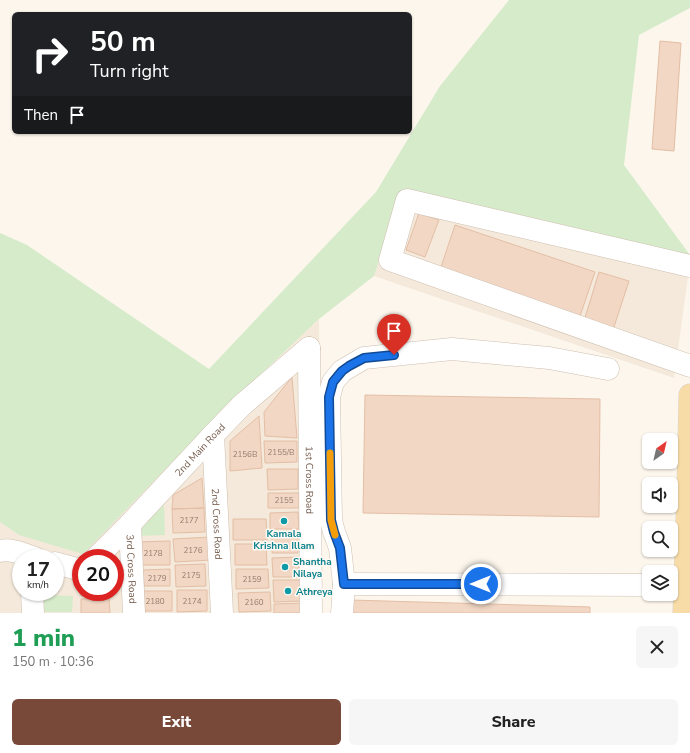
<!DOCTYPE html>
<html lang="en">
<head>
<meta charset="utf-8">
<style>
	:root { --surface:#fff; --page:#f6f6f6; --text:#222; --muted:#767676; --accent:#784839 }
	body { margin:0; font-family:"Nunito Sans",sans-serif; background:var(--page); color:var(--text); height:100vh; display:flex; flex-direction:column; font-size:15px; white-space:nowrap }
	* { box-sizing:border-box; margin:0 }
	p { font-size:13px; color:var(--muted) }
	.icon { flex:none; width:22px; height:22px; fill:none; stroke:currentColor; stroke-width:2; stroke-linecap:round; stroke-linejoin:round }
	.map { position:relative; height:613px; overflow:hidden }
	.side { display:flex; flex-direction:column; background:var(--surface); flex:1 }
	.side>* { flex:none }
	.banner { position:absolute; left:12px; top:12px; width:400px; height:122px; border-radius:6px; box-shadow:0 1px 3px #0004; background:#202124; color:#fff; overflow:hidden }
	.needle { width:26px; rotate:34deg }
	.fabs { position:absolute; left:642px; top:433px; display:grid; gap:8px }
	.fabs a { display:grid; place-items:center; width:36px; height:36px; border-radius:6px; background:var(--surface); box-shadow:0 1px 3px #0004; font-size:20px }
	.speed { position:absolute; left:12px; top:549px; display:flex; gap:8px; font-size:20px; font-weight:700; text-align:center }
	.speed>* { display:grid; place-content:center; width:52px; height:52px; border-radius:50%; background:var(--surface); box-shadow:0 1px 3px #0004; line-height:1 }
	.speed small { font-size:10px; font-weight:400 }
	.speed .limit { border:6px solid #d22; background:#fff; color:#111 }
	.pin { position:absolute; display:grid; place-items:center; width:34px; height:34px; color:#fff; margin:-41px -17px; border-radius:50% 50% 50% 0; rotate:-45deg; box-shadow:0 0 4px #0007 }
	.pin .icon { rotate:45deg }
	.me { position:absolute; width:44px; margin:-22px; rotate:270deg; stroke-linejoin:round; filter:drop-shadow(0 0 3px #0008) }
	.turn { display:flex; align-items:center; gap:14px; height:84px; padding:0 12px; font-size:18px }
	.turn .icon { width:52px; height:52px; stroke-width:2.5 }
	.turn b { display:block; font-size:28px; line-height:34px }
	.then { display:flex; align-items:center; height:38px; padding:0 12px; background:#0003; gap:8px; font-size:15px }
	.round { display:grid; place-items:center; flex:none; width:42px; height:42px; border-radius:6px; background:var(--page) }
	.overview { display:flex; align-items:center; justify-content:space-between; height:68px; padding:0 12px }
	h1 { font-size:24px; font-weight:800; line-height:30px; color:#1e9e55 }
	.primary-button { display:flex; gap:8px; margin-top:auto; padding:8px 12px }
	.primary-button a { flex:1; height:46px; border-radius:6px; background:var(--accent); color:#fff; font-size:16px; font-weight:800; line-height:46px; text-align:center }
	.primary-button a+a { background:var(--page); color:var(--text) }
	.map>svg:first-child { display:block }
	.residential { fill:#f4e9da; fill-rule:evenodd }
	.green { fill:#d6ebca }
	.building { fill:#f1d7c4; stroke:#e4bea5 }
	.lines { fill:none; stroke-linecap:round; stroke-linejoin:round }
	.minor-casing { stroke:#cfbfb0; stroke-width:23 }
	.major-casing { stroke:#d9d2cd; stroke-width:23 }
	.minor { stroke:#fff; stroke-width:22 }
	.major { stroke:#f8dca7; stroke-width:22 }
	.route-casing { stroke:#114b97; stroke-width:10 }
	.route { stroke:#1a73e8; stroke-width:7 }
	.slow { stroke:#f59e0b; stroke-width:7 }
	.culture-dot { fill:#0f9aa8; stroke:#fffaf3; stroke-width:1.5 }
	.labels { text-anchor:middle; stroke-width:3; stroke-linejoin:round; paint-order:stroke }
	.number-label { font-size:8px; fill:#967c6c }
	.street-label { font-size:10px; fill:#785e4e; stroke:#fffaf3 }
	.culture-label { font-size:10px; font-weight:bold; fill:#0d838f; stroke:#fffaf3; text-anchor:start }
</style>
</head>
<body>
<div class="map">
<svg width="690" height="613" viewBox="0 0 690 613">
	<rect width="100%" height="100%" fill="#fcf6ec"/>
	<path class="residential" d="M403,189L690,255V262L674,378L374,276Z
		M319,319L322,613H0V522L19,535L217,416ZM21,558H55V592H21ZM81,558H115V592H81Z"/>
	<path class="green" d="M509,0H690V8L639,35L624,165L690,255L403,189L374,276L319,319L217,416L83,554L19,535L0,522V233L27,245L209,369L376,192L440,86Z
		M164,505L165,535L139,536L138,528Z
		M41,595L73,596L72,612H41Z"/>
	<path class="building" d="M660,41L681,43L674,151L652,149Z
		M419,213L439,220L425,257L406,250Z
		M455,225L595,272L579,319L439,273Z
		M599,272L629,281L613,330L584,321Z
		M292,377L297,438L265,436L264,412Z
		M365,395L600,399L599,517L363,513Z
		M259,416L262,468L230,471V441Z
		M264,441H297V462L265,463Z
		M267,469H298V489L268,490Z
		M202,478L204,508L172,509L173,495Z
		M268,493H299V508H268Z
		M204,508L205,532L173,533L172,509Z
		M298,512L299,529H270V513Z
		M233,519H266L267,540H233Z
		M298,532V553H272V533Z
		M210,537L212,560L175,562L173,539Z
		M170,541V565H137L136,542Z
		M235,544H266L267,565H235Z
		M298,557L299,577H273L272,558Z
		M205,564L206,586L176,587L175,565Z
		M170,569V586H144L143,570Z
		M236,569H268L269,588L236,589Z
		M81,580V592H106L81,596L79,581Z
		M273,580H302V601L274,602Z
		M177,590H207V611L177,612Z
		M139,591H172V611H139Z
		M270,592L271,611L239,612L238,593Z
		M109,598L110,613H81V599Z
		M351,600L590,607V613H350Z
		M305,603V613H274V604Z"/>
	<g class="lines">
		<g class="minor-casing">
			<g id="minor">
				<path d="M690,266L407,200L390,260L690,366"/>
				<path id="s1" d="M309,348L311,613"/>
				<path id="s2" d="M213,435L222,613"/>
				<path id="s3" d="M130,524L134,613"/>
				<path d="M0,551C10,548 26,555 35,558"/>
				<path id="s4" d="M96,558L130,524L213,435L242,405L309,348"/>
				<path d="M55,563L81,570"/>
				<path d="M344,584L649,585"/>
				<path d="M671,585H685"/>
				<path d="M32,592L33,613"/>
				<path d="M342,613L344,584L340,548L334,532L331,520L329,397L333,382L342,371L364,358L452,349L549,358L608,369"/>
			</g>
		</g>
		<g class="major-casing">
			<path id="major" d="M684,613L688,487L690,395"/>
		</g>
		<use href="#minor" class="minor"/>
		<use href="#major" class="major"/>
	</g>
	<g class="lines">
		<g class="route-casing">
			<path id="route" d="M394,355L364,358L349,366L342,371L333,382L329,397L331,520L334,532L340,548L344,584H481"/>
		</g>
		<use href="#route" class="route"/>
		<path class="slow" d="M330,453L331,520L335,535"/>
	</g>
	<g class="culture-dot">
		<circle cx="284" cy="521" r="4"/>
		<circle cx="285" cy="567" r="4"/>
		<circle cx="288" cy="591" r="4"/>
	</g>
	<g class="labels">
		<g class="number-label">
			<text x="281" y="455">2155/B</text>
			<text x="245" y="457">2156B</text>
			<text x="284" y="503">2155</text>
			<text x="189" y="523">2177</text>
			<text x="193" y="553">2176</text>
			<text x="153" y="556">2178</text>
			<text x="191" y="578">2175</text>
			<text x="157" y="581">2179</text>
			<text x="252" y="582">2159</text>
			<text x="155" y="604">2180</text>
			<text x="192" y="604">2174</text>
			<text x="254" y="605">2160</text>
		</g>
		<g class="street-label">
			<text dy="4" stroke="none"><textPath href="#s4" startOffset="150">2nd Main Road</textPath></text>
			<text dy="4" stroke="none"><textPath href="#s1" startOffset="132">1st Cross Road</textPath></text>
			<text dy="4" stroke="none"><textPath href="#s2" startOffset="89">2nd Cross Road</textPath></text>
			<text dy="4" stroke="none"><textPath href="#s3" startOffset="45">3rd Cross Road</textPath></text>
		</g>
		<g class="culture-label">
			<text x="284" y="537" text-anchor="middle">Kamala<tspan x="284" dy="12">Krishna Illam</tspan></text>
			<text x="293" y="565">Shantha<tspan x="293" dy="12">Nilaya</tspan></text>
			<text x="296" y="595">Athreya</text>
		</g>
	</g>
</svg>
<div class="fabs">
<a><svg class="needle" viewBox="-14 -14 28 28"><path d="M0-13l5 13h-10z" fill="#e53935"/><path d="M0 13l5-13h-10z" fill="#767676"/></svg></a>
<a><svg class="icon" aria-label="sound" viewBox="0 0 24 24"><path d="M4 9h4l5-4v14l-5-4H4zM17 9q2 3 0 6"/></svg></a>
<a><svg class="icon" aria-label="search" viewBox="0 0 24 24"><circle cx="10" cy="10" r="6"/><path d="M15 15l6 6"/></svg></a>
<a><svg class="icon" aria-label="layers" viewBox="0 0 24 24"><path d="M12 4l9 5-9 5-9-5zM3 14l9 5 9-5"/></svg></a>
</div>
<div class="speed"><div>17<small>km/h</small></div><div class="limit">20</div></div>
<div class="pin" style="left:394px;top:355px;background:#d93025"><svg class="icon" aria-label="arrive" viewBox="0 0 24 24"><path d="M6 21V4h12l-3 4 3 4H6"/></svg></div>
<svg class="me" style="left:481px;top:584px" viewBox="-20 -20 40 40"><circle r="17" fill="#1a73e8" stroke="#fff" stroke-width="3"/><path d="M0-11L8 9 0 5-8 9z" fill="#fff"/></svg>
<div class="banner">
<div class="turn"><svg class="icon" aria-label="right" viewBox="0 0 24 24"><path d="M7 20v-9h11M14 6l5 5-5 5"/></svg><div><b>50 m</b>Turn right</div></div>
<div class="then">Then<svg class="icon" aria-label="arrive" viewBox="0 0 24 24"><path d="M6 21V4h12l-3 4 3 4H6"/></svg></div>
</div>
</div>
<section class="side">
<div class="overview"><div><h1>1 min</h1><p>150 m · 10:36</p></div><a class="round"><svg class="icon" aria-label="close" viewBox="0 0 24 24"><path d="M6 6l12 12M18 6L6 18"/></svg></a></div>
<div class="primary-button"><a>Exit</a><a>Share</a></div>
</section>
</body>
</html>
